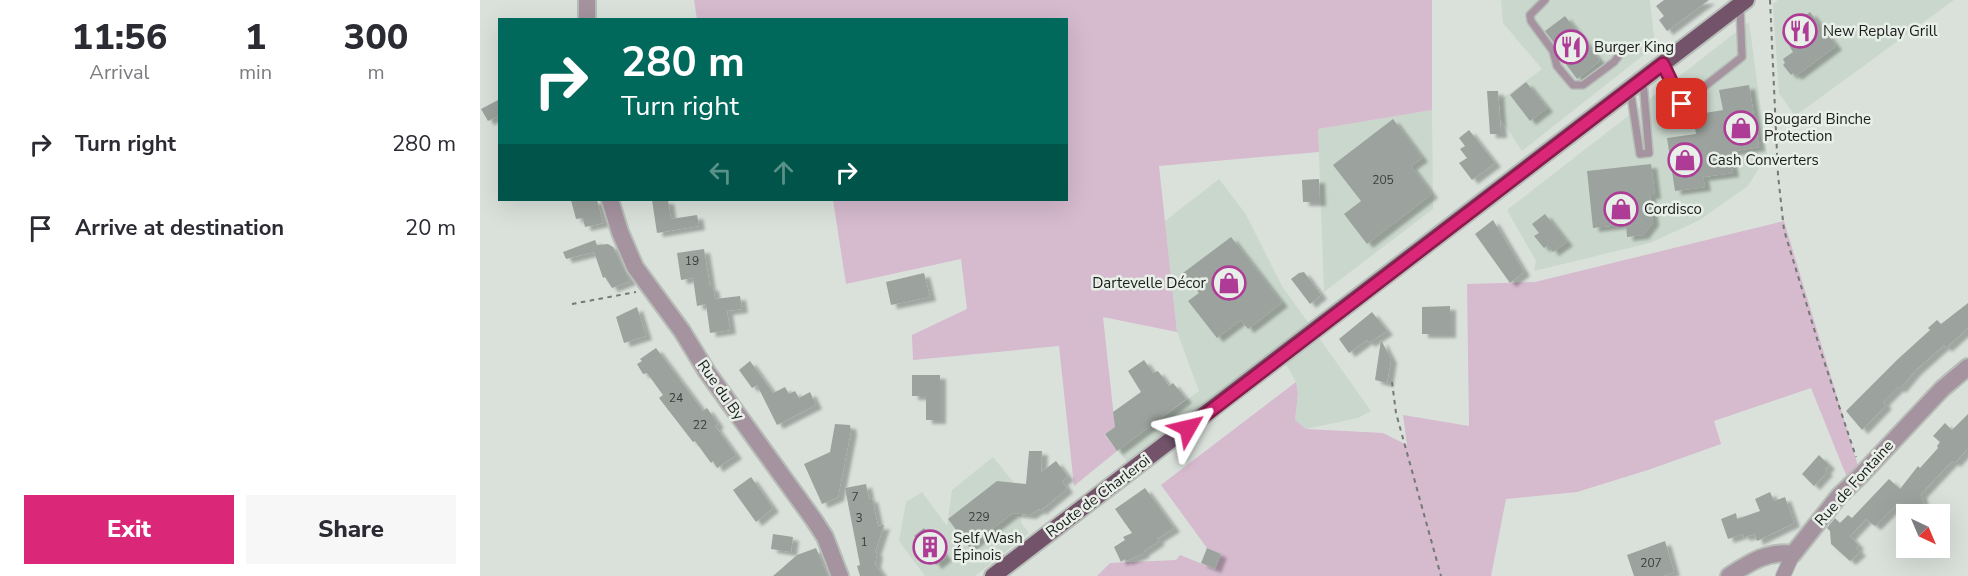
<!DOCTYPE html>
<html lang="en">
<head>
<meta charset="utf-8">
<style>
	:root { --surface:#fff; --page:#f7f7f7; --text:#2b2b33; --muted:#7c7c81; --accent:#db2777 }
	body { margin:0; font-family:"Nunito Sans",sans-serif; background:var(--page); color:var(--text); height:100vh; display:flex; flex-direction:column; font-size:22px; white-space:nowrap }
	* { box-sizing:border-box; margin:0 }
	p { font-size:20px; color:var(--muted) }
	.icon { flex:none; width:33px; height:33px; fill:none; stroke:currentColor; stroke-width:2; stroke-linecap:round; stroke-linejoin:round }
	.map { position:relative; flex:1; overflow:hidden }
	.sheet { display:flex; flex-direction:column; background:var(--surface); width:480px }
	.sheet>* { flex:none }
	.guide { position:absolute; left:18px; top:18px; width:570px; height:183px; border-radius:0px; box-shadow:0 6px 24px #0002; background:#00695c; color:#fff; overflow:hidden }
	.needle { width:39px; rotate:136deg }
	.fabs { position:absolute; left:1416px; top:504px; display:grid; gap:12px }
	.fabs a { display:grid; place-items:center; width:54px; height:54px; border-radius:0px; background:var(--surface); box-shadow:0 6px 24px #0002; font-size:30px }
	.pin { position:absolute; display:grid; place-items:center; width:51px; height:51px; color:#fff; margin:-26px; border-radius:12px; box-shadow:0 3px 9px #0006 }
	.me { position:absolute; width:66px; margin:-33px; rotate:53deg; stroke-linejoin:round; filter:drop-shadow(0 0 4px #0008) }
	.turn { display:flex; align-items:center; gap:21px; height:126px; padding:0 24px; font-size:27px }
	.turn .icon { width:78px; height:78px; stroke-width:2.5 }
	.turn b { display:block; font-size:42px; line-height:51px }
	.lanes { display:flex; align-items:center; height:57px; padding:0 24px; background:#0003; justify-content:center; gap:30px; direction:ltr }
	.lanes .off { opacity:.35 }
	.eta { display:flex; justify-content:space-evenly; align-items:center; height:102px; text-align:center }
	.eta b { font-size:36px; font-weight:800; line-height:42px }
	.button { display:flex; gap:12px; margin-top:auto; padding:12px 24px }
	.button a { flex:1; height:69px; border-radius:0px; background:var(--accent); color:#fff; font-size:24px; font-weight:800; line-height:69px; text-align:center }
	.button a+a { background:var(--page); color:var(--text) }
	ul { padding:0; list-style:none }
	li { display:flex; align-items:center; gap:18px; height:84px; padding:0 24px }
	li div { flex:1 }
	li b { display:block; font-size:22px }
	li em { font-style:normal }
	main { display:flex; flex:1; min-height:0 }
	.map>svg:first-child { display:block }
	.built { fill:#cad7cc }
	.green { fill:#d6bace }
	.building { fill:#9ca29d; filter:url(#shadow) }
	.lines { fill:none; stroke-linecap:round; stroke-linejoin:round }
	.service-casing { stroke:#b7beb8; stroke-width:10 }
	.minor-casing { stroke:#b7beb8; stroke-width:16 }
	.tertiary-casing { stroke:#b7beb8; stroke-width:20 }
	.primary-casing { stroke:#b7beb8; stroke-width:20 }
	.path { stroke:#747975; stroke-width:2; stroke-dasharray:4.5 4.5; stroke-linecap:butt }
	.service { stroke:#a5939f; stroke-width:7 }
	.minor { stroke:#a5939f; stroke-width:14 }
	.tertiary { stroke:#a5939f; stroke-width:16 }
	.primary { stroke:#73536a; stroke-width:16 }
	.route-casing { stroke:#8e194d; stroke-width:15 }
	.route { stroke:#db2777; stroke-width:10 }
	.labels { text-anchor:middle; stroke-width:5; stroke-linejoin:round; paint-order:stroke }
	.number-label { font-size:12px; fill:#3a3e3c }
	.poi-label { font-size:15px; fill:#1a1d1b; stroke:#e8efe8; text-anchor:start }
	.street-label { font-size:15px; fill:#1a1d1b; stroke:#e8efe8 }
</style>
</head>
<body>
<main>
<section class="sheet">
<div class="eta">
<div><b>11:56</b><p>Arrival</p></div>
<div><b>1</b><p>min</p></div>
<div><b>300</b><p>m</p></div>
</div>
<ul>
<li><svg class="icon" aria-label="right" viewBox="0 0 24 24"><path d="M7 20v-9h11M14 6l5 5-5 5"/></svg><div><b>Turn right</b></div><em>280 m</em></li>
<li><svg class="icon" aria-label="arrive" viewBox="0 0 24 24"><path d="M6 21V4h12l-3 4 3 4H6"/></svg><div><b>Arrive at destination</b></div><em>20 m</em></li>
</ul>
<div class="button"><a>Exit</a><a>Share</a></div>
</section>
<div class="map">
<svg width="1488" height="576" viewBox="0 0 1488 576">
	<defs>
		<filter id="shadow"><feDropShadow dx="6" dy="4" stdDeviation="1.5" flood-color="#0004"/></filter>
	</defs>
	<rect width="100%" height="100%" fill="#dae1db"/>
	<path class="built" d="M1021,0H1170L1175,46L1042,151L1021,119L1019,101L1062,69L1023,23Z
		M1298,0H1474L1315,116L1299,93L1293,4Z
		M1269,22L1287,155L1268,186L1218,221L1170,243L1054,271L1056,261L1027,210Z
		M952,110L953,209L844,292L838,129Z
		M739,179L765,213L802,286L891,411L878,418L826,429L815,420L818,394L816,382L803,359L656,472L624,434L667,403L680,419L719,391L697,332L685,221Z
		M513,457L544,495L541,523L549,533L495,576H445L419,541L426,502L442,492L467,526L472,490Z"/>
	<path class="green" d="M214,0H952V110L838,129L839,152L679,166L697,332L623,317L635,427L624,434L637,451L594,486L579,346L433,360L432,335L487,309L481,259L366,284L353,200H586V20L217,19Z
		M1304,221L1379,469L1368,480L1331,388L1234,421L1241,444L1168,470L1097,492L1026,499L1011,576H617L630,563L696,560L700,555L735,569L741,554L727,548L681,485L816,382L818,394L815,420L826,429L903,433L927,445L923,415L989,426L987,284L1055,282Z"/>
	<path class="building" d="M1184,0H1229L1187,31L1179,20L1184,16L1176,6Z
		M1330,12L1356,46L1316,76L1313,73L1311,75L1303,65L1305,63L1303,59L1313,52L1302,33Z
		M1085,16L1120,61L1097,79L1080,56L1078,48L1065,31Z
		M1046,82L1067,108L1050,121L1030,95Z
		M1269,85L1279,147L1249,152L1253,173L1223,177L1225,187L1195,191L1187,138L1216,134L1213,115L1243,110L1239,90Z
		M1007,91H1018L1021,134H1010Z
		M20,99V115L8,121L1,109Z
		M913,119L942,158L931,166L952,194L887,244L864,214L881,201L853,165Z
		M989,130L1015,163L992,180L979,163L987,158L980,149L985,146L979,138Z
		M1171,164L1175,195H1170L1173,222L1163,235L1147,237L1146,224L1113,228L1107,171Z
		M839,179L840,202H823L822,180Z
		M91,200H117L123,223L105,227L103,218L96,219Z
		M172,200H188L191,219L217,215L219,226L177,233Z
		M1065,214L1087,242L1073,252L1068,245L1064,248L1054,236L1059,233L1052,224Z
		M1013,220L1044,272L1030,283L995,234Z
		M751,237L802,303L768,329L761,320L737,338L708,301L719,293L703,273Z
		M115,240L117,245L128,244L133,247L150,281L132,288L125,277L123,278L114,252L86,259L83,252Z
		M224,249L230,287H233L235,299L260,296L262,309L247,311L250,330L230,333L226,304L217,306L213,278L201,280L197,253Z
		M824,272L841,295L830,304L811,279L819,273Z
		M444,273L450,297L411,305L406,282Z
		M1488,303V328L1466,348L1464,345L1435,371L1420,389L1418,387L1403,402L1406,405L1382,430L1366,411L1418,359L1450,330L1448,328L1457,320L1461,324Z
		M970,306V334H942V307Z
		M157,307L166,336L144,343L136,317Z
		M892,312L907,331L889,343L887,340L869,353L859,339Z
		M901,340L911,359L907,383L895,380Z
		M176,348L223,411L227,408L238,424L235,426L256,455L237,468L233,461L231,463L215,441L213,442L179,398L183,395L167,373L163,374L157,364L162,361L160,359Z
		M664,360L673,373L678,371L689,386L693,383L706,399L637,451L625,434L635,427L633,412L661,392L648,371Z
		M270,361L293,393L305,387L309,394L315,391L319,398L330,392L336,405L297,425L277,385L272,388L259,370Z
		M432,375H460V420H446V396H432Z
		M1488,414V448L1475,463L1472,461L1441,494L1445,510L1429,512L1418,503L1395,526L1386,519L1370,536L1378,545L1376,548L1380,552L1370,561L1351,544L1350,531L1347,528L1355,518L1360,523L1368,515L1372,518L1409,479L1420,489L1438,466L1440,468L1458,448L1457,446L1460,442L1453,436L1465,423L1472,430Z
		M355,424L370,425L371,431L358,497L342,504L324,464L350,452Z
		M549,451H562L561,472L576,461L588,477L582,481L587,489L560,511L559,509L550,515L533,513L489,547L468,519L517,481L546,484Z
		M1339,455L1349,465L1345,470L1347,472L1334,486L1322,474Z
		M271,477L293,508L276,522L253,490Z
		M386,484L389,499L392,498L398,526L404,525L395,552L397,553L395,564L403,576H380L377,566L380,565L365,488Z
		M665,488L694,528L677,539L679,541L663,552V554L646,561L645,559L641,562L634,547L645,540L643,537L652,533L635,509Z
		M1290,492L1294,501L1305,497L1314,523L1277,541L1275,534L1264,537L1263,534L1248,539L1241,519L1256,513L1257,519L1280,511L1275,499Z
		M444,528L466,557L456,565L434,536Z
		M293,534L313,537L311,552L291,549Z
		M1185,541L1194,572L1183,576H1154L1147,555Z
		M336,548L348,576H293L317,555Z
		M727,548L741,554L735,569L721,563Z"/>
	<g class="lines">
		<g class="service-casing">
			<path id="service" d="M1065,0L1050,15L1051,21L1073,51L1077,66L1093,85H1103L1134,62L1140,54
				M1183,64L1202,104L1262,57L1260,7
				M1150,89L1160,154L1169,153L1163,81"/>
		</g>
		<g class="minor-casing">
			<path id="minor" d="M1303,576L1313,554"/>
		</g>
		<g class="tertiary-casing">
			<path id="tertiary" d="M107,0V20
				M130,200L140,232L155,267L202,331L227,372L334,520L345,537L360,576
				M1249,576C1269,563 1288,550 1313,554L1359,496L1382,474L1462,389L1488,367"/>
		</g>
		<g class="primary-casing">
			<path id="primary" d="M513,576L1266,0"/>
		</g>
		<path class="path" d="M1290,0L1298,175L1304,230L1342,355L1376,457
			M92,304L156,292
			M912,382L916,413L961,576"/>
		<use href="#service" class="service"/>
		<use href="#minor" class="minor"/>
		<use href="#tertiary" class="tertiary"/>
		<use href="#primary" class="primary"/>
	</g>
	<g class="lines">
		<g class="route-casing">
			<path id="route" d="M708,428L1183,64L1202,104"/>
		</g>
		<use href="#route" class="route"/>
	</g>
	<defs>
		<g id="restaurant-ring" transform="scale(1.725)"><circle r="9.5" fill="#e8efe8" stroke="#ae3b96" stroke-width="1.5"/><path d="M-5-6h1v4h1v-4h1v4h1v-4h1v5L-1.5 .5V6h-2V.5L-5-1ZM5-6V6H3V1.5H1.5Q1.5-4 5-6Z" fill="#ae3b96"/></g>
		<g id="shop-ring" transform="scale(1.725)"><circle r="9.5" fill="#e8efe8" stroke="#ae3b96" stroke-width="1.5"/><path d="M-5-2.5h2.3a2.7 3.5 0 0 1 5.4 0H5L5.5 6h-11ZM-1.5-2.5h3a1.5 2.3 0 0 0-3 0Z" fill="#ae3b96"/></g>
		<g id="building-ring" transform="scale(1.725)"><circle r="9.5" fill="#e8efe8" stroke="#ae3b96" stroke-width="1.5"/><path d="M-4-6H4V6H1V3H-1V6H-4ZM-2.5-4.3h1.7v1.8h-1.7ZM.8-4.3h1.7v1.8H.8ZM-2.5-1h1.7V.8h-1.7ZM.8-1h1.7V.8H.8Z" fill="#ae3b96"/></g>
	</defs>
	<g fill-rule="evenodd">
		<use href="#restaurant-ring" x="1320" y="31"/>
		<use href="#restaurant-ring" x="1091" y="47"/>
		<use href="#shop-ring" x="1261" y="128"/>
		<use href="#shop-ring" x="1205" y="160"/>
		<use href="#shop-ring" x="1141" y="209"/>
		<use href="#shop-ring" x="749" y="283"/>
		<use href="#building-ring" x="450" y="547"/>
	</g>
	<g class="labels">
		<g class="number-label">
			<text x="903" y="184">205</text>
			<text x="212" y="265">19</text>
			<text x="196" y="402">24</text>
			<text x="220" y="429">22</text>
			<text x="375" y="501">7</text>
			<text x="499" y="521">229</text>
			<text x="379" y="522">3</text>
			<text x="384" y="546">1</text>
			<text x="1171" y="567">207</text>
		</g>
		<g class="poi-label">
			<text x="1343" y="36">New Replay Grill</text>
			<text x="1114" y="52">Burger King</text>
			<text x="1284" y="124">Bougard Binche<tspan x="1284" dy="17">Protection</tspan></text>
			<text x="1228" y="165">Cash Converters</text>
			<text x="1164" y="214">Cordisco</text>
			<text x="726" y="288" text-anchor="end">Dartevelle Décor</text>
			<text x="473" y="543">Self Wash<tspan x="473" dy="17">Épinois</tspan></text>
		</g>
		<g class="street-label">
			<text transform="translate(241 390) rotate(55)" y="5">Rue du By</text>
			<text transform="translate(1374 483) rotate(-48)" y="5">Rue de Fontaine</text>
			<text transform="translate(618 496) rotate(-37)" y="5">Route de Charleroi</text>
		</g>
	</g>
</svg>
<div class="fabs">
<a><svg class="needle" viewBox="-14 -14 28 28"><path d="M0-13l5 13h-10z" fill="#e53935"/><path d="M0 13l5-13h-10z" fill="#7c7c81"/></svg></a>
</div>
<div class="pin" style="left:1202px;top:104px;background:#d93025"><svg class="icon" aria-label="arrive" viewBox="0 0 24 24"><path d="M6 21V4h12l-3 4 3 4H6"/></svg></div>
<svg class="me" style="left:708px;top:428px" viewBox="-20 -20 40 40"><path d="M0-17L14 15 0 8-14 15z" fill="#db2777" stroke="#fff" stroke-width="4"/></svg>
<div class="guide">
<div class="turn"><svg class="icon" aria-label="right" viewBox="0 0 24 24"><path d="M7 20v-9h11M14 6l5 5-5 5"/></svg><div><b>280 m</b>Turn right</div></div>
<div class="lanes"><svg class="icon off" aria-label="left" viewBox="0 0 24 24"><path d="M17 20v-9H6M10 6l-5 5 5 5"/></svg><svg class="icon off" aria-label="ahead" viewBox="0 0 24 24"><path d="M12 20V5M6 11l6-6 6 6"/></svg><svg class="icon" aria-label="right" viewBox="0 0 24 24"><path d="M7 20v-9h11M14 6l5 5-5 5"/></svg></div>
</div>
</div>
</main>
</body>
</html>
